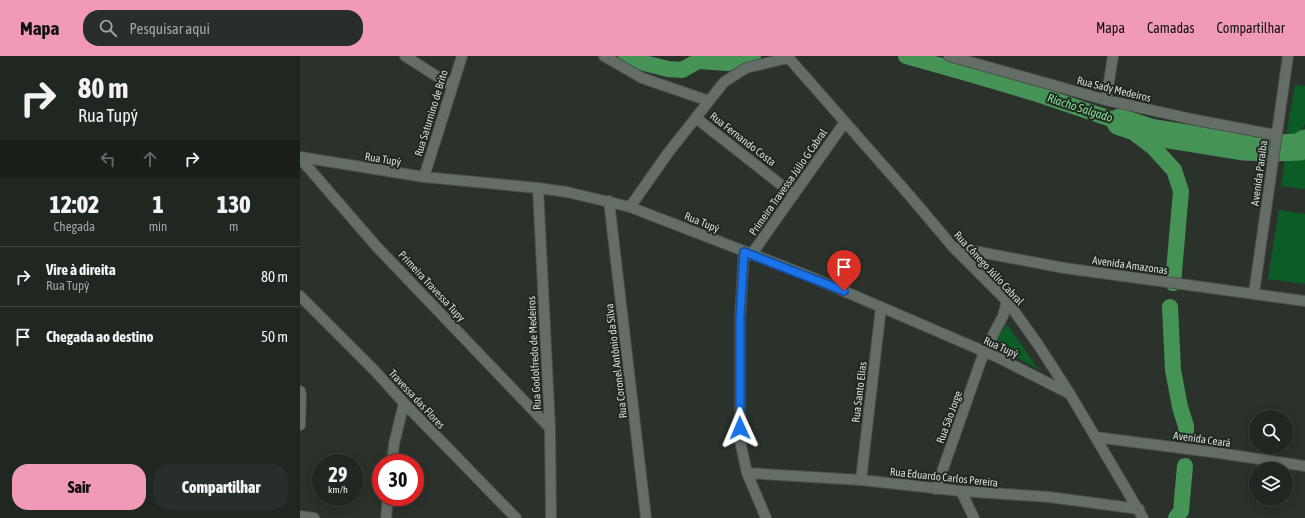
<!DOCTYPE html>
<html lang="pt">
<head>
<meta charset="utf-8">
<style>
	:root { --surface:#202620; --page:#282e29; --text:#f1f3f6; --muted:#a2a5a5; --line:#3d433e; --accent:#f09ab7 }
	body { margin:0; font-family:"Asap Condensed",sans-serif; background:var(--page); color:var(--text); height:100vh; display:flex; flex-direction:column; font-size:15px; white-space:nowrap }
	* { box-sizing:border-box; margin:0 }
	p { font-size:13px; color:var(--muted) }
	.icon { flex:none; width:22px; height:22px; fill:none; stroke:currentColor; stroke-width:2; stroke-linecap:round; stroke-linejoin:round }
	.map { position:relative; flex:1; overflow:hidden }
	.side { display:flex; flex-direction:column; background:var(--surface); width:300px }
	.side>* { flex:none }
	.guide { background:#202620; color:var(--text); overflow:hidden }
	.controls { position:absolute; left:949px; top:354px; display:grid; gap:8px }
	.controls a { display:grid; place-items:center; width:44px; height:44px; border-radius:50%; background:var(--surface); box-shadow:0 2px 10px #0003,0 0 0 1px var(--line); font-size:20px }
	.speed { position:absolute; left:12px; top:398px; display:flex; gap:8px; font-size:20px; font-weight:700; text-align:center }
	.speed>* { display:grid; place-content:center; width:52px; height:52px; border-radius:50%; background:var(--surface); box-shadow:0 2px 10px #0003,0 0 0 1px var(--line); line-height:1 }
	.speed small { font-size:10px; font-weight:400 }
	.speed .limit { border:6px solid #d22; background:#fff; color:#111 }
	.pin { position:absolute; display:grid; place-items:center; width:34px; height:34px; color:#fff; margin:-41px -17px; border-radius:50% 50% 50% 0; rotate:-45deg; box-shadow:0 0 4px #0007 }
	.pin .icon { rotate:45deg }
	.me { position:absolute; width:44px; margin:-22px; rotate:359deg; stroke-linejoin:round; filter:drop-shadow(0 0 3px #0008) }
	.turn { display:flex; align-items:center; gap:14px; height:84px; padding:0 12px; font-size:18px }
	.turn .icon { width:52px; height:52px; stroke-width:2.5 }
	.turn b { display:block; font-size:28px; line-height:34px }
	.lanes { display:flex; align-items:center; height:38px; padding:0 12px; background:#0003; justify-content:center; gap:20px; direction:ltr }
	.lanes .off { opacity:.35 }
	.eta { display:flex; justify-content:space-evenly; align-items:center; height:68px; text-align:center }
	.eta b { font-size:24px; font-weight:800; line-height:28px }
	.primary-button { display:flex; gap:8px; margin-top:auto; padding:8px 12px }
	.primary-button a { flex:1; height:46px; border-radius:16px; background:var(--accent); color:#111; font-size:16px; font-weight:800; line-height:46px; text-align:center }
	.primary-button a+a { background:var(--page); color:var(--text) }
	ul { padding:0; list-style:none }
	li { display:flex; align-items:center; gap:12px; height:60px; padding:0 12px; border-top:1px solid var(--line) }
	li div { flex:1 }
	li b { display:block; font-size:15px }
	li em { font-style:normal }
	header { display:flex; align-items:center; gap:24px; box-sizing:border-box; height:56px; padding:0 20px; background:var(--accent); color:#111 }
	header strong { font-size:19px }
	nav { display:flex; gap:22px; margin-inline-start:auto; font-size:14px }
	.search { width:280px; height:36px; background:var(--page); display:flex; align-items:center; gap:10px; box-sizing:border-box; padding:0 14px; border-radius:16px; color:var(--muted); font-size:15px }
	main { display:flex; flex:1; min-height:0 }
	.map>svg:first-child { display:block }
	.green { fill:#0c5c25 }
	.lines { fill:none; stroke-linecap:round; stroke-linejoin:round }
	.canal { stroke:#459355; stroke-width:16 }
	.river { stroke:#459355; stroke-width:27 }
	.minor-casing { stroke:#4a504a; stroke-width:12 }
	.minor { stroke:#656e66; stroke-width:10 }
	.route-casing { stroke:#114b97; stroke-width:10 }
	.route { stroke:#1a73e8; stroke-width:7 }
	.labels { text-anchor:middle; stroke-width:4; stroke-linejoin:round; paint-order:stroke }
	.street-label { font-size:11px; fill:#d6dbd6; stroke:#212821 }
	.water-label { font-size:12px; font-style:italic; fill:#7fe591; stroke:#212821 }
</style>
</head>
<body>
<header>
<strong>Mapa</strong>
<div class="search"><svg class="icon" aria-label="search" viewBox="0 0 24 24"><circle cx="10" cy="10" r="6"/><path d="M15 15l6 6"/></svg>Pesquisar aqui</div>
<nav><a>Mapa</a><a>Camadas</a><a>Compartilhar</a></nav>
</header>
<main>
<section class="side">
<div class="guide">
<div class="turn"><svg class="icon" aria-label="right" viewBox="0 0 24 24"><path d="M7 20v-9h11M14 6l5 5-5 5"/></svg><div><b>80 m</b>Rua Tupý</div></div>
<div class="lanes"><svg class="icon off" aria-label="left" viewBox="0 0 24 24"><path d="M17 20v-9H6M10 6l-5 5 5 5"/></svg><svg class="icon off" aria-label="ahead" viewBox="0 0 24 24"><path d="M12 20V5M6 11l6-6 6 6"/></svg><svg class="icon" aria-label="right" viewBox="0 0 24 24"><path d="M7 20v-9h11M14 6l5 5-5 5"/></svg></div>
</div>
<div class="eta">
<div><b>12:02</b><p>Chegada</p></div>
<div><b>1</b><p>min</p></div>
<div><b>130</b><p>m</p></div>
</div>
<ul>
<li><svg class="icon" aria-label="right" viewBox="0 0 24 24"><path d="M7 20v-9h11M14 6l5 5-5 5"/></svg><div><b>Vire à direita</b><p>Rua Tupý</p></div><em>80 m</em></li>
<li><svg class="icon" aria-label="arrive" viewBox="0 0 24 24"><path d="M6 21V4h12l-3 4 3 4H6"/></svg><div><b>Chegada ao destino</b></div><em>50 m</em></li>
</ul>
<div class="primary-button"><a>Sair</a><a>Compartilhar</a></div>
</section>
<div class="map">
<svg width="1005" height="462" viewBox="0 0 1005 462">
	<rect width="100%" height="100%" fill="#2a322b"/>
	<path class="green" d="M995,29L1005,30V68L999,77L986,81Z
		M1005,98V133L981,130L985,104L1001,102Z
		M979,154L1005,158V228L968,223Z
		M707,268L739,314L693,288Z"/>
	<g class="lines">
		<path class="canal" d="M326,0L336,5L368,13L382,14L398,5L428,7L453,0
			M606,0L663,16L734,37L820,66L854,92L874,114L881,135L873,227
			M870,251L873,314L880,351L886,370V379
			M876,462L881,455L885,410"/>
		<path class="river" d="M820,66L850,76L943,91L975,92L1000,91L1005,87"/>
		<g class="minor-casing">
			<path id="minor" d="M105,0L152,30
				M304,0L342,22L409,45
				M487,0L610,140L653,191L707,245L739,290L770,338L843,462
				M649,0L806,44L896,64L976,79
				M806,44L813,0
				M396,62L494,139
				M0,101L124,121L238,132L267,136L330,151L506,219L581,251L697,301L770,338
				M0,102L76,190L250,372
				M124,121L162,0
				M238,132L250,372L251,462
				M309,145L346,462
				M330,151L368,97L424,26L446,12L488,2
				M653,191L764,212L1005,245
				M444,196L440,262V385L447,417L466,462
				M451,199L545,66
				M954,237L988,0
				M0,240L75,315L104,347L216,462
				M0,335L1,340L0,369
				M795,381L919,397L1005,410
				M92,407L94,388L104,347
				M447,417L561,424L661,435L749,441L839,453
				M561,424L581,251
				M636,433L684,296L703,260L707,245
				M661,435L674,462
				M0,460L14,462
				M86,462L88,441"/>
		</g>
		<use href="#minor" class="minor"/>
	</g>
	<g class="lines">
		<g class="route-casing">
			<path id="route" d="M440,372V262L444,196L544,235"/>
		</g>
		<use href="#route" class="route"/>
	</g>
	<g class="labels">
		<g class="street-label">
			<text transform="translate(814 33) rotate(14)" y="4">Rua Sady Medeiros</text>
			<text transform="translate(131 57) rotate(-73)" y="4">Rua Saturnino de Brito</text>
			<text transform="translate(443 83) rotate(38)" y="4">Rua Fernando Costa</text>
			<text transform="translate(83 103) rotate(9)" y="4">Rua Tupý</text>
			<text transform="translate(959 117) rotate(-82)" y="4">Avenida Paraíba</text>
			<text transform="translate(488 126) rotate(-55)" y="4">Primeira Travessa Júlio G Cabral</text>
			<text transform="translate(402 166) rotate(22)" y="4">Rua Tupý</text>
			<text transform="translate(830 209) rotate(8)" y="4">Avenida Amazonas</text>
			<text transform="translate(689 212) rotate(47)" y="4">Rua Cônego Júlio Cabral</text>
			<text transform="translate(132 230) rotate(47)" y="4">Primeira Travessa Tupy</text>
			<text transform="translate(701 291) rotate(24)" y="4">Rua Tupý</text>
			<text transform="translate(234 297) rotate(-93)" y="4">Rua Godolfredo de Medeiros</text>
			<text transform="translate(316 305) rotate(-97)" y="4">Rua Coronel Antônio da Silva</text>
			<text transform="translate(559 336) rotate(-83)" y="4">Rua Santo Elias</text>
			<text transform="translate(117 343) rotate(47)" y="4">Travessa das Flores</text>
			<text transform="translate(649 361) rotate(-70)" y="4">Rua São Jorge</text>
			<text transform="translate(902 383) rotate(8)" y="4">Avenida Ceará</text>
			<text transform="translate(644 421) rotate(6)" y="4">Rua Eduardo Carlos Pereira</text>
		</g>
		<g class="water-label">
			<text transform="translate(780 52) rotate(18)" y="4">Riacho Salgado</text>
		</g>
	</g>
</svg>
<div class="controls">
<a><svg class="icon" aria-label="search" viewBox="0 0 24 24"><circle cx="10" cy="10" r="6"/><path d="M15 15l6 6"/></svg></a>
<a><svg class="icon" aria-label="layers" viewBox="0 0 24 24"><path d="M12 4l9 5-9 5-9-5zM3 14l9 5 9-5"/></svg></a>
</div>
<div class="speed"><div>29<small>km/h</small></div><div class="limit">30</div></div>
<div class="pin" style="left:544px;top:235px;background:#d93025"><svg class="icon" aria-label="arrive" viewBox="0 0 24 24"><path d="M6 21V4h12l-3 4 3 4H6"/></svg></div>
<svg class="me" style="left:440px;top:372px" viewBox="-20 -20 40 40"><path d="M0-17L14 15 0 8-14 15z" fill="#1a73e8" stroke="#fff" stroke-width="4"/></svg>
</div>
</main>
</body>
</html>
